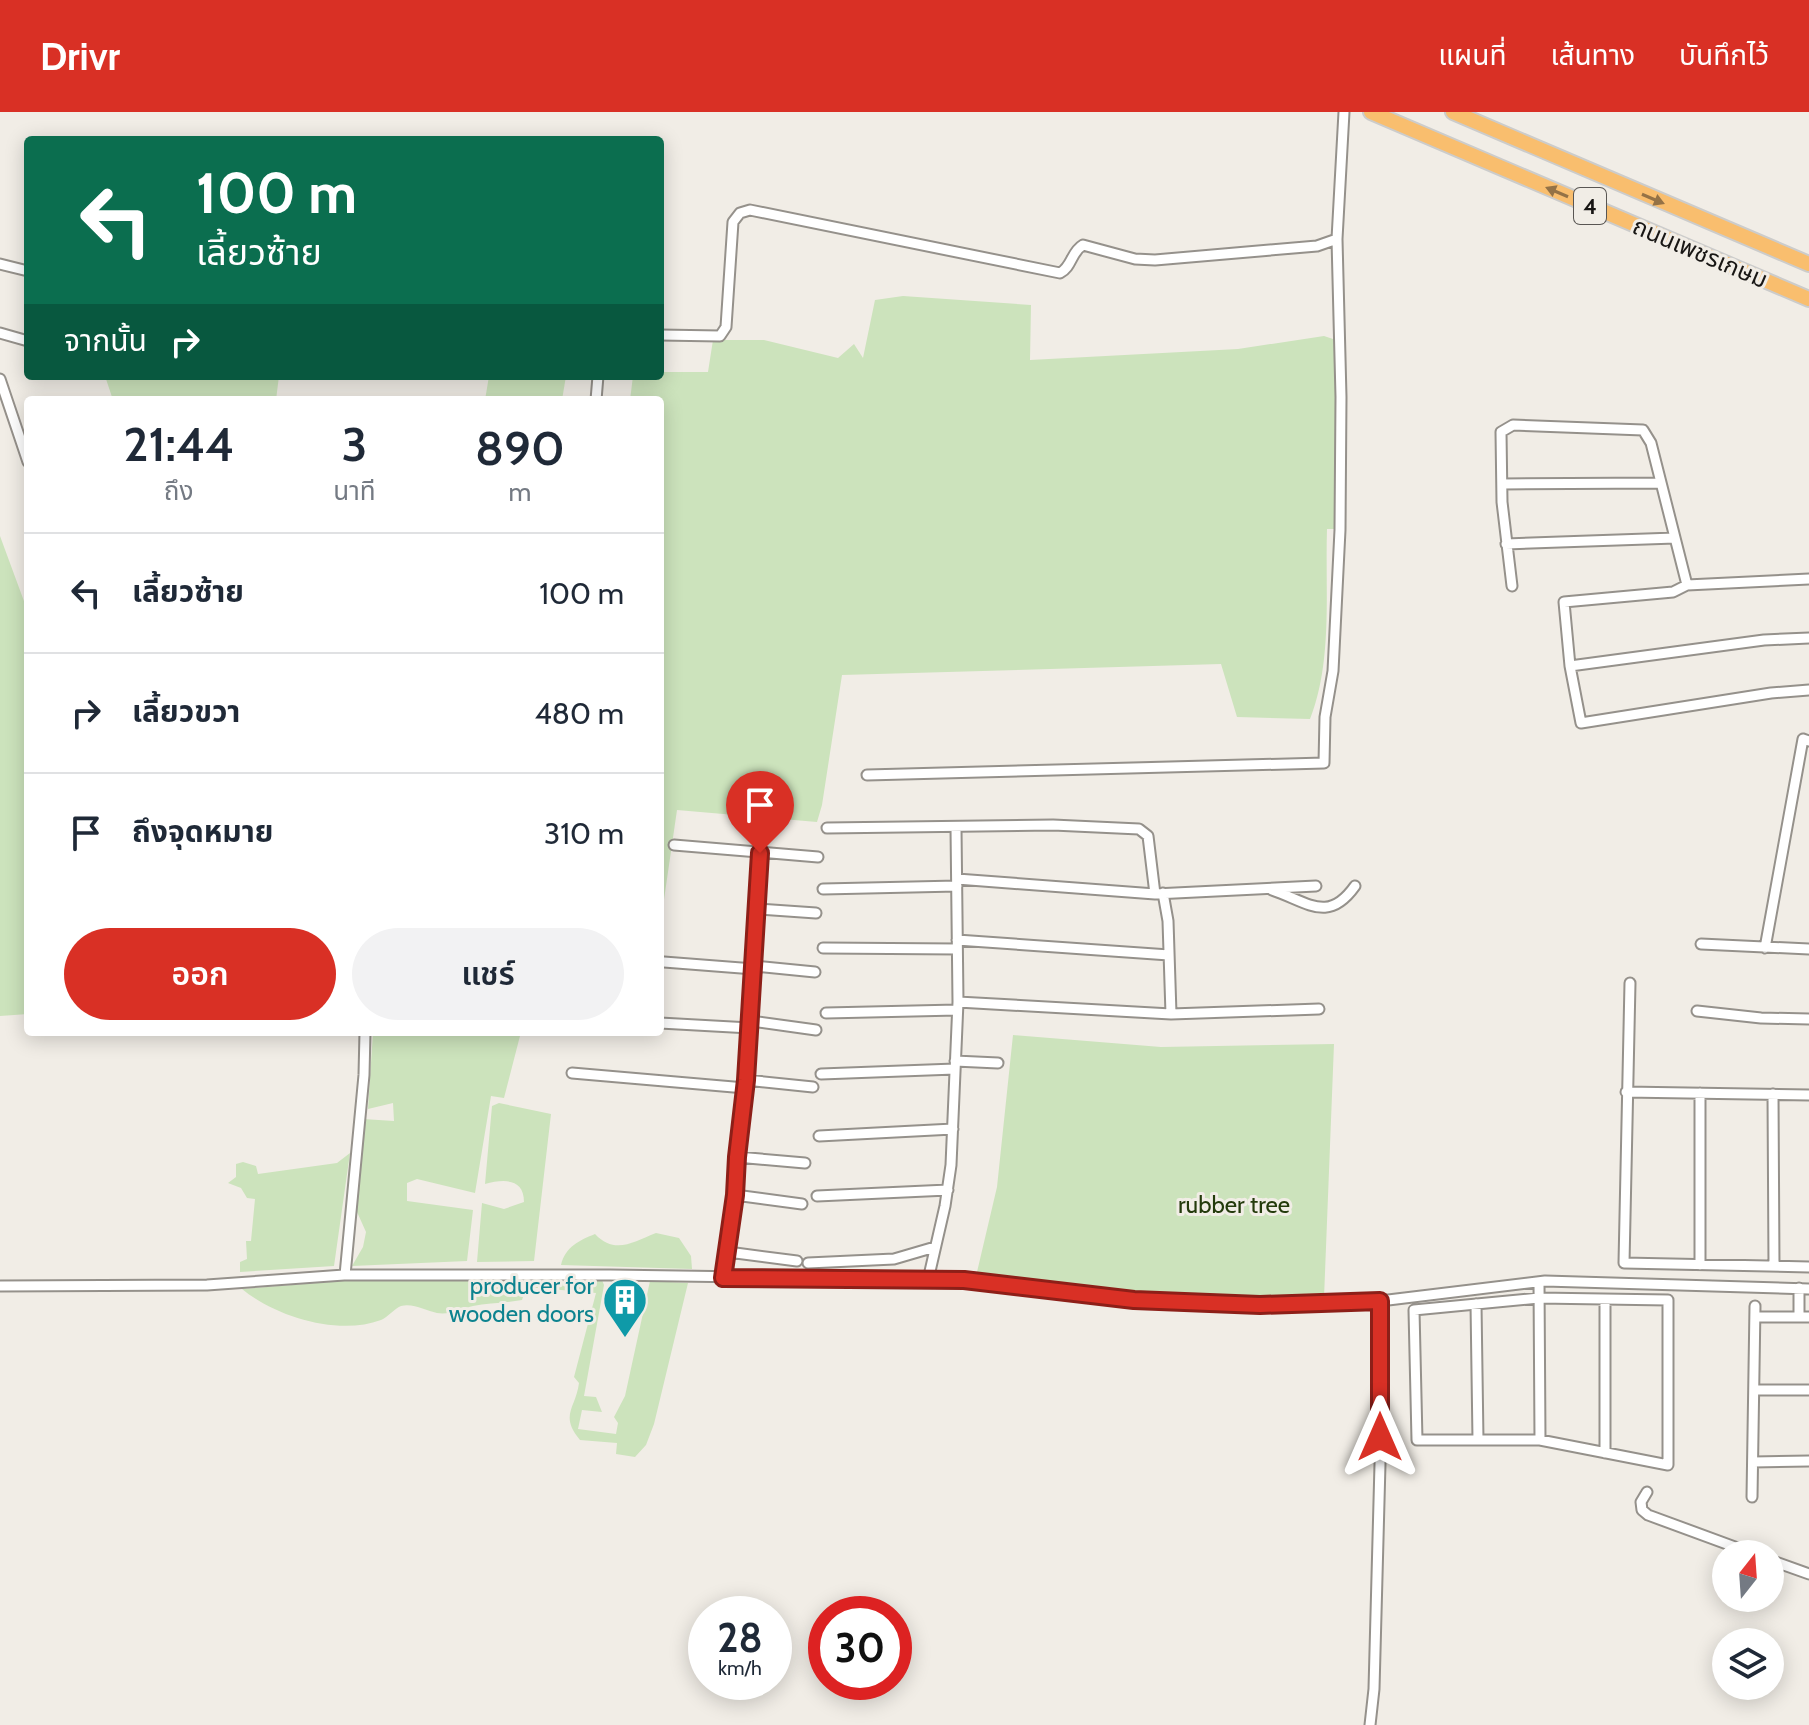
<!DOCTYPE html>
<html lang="th">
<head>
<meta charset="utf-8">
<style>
	:root { --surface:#fff; --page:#f2f2f3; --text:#1f2937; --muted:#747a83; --line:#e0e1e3; --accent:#d93025 }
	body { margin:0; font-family:Cabin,"Noto Sans Thai",sans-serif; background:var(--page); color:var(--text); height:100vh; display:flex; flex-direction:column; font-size:30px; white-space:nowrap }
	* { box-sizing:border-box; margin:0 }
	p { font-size:26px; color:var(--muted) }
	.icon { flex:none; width:44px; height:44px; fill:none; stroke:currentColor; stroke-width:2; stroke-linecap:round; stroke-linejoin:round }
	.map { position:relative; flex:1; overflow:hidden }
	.sheet { position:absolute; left:24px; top:284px; width:640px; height:640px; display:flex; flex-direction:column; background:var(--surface); border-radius:8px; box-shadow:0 4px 20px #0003 }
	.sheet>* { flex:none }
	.guide { position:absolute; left:24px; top:24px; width:640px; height:244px; border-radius:8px; box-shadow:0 4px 20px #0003; background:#0b6e4f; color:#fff; overflow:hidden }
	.needle { width:52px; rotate:17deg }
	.fabs { position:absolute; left:1712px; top:1428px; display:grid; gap:16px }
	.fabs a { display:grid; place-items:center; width:72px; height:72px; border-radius:50%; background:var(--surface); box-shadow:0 4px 20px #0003; font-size:40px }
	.speed { position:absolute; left:688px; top:1484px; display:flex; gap:16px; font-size:40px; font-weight:700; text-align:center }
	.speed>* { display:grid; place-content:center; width:104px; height:104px; border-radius:50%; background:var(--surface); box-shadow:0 4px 20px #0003; line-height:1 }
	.speed small { font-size:20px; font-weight:400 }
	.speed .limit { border:12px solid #d22; background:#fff; color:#111 }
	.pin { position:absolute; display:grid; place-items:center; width:68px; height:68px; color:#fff; margin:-82px -34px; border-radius:50% 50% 50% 0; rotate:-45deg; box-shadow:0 0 8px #0007 }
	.pin .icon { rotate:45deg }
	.me { position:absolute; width:88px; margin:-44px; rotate:0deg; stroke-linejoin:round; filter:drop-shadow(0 0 6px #0008) }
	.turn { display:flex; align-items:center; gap:28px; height:168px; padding:0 40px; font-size:36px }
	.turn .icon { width:104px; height:104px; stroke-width:2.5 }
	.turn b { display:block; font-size:56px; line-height:68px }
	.then { display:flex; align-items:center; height:76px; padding:0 40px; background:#0003; gap:16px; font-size:30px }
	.eta { display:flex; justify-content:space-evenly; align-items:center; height:136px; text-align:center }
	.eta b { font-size:48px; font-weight:600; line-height:56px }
	.action { display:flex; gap:16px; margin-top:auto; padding:16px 40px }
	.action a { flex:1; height:92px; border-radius:48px; background:var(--accent); color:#fff; font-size:32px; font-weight:600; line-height:92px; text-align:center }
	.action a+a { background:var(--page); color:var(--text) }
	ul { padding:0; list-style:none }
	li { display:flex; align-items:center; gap:24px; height:120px; padding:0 40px; border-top:2px solid var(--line) }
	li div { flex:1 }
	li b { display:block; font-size:30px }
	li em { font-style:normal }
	header { display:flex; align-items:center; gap:48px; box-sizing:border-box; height:112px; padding:0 40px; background:var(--accent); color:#fff }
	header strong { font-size:38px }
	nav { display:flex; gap:44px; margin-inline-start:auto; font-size:28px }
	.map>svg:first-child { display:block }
	.green { fill:#cce3bc }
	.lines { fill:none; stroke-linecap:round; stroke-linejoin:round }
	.minor-casing { stroke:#95918b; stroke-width:13 }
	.highway-casing { stroke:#cccccb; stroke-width:18 }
	.minor { stroke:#fff; stroke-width:9 }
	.highway { stroke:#f9be6e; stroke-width:14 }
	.oneway { fill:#947246 }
	.route-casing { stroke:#8d1f18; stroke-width:20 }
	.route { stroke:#d93025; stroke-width:14 }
	.labels { text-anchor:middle; stroke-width:6; stroke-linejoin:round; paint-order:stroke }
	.shield { fill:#f1ede6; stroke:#595653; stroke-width:2 }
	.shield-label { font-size:22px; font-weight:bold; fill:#181614 }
	.street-label { font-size:24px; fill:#181614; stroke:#f1ede6 }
	.park-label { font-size:24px; fill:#243b0c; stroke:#f1ede6 }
	.culture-label { font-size:24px; fill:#0d838f; stroke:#f1ede6; text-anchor:end }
</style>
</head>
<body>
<header>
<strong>Drivr</strong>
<nav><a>แผนที่</a><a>เส้นทาง</a><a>บันทึกไว้</a></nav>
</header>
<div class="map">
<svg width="1809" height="1613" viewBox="0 0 1809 1613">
	<rect width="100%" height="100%" fill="#f1ede6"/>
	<path class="green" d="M903,184L1031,193L1030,248L1238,237L1324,224L1342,230L1336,417H1327C1325,479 1333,549 1310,607L1237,605L1221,552L842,563L822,693L817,710L677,698L660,815V288H630L633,264H660V260H708L713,228H764L838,246L854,232L863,246L875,188Z
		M105,264H279L276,288H113Z
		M489,264H566L562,288H485Z
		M0,424L28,500V902L0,904Z
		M373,920H521L504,986L491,984L475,1081L417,1067L407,1071V1089L473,1098L467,1149L352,1154L363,1135L366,1120L353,1091L363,1007L394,1009L393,991L368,997Z
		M1013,923L1161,935L1334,932L1324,1186L1227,1187L1129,1180L977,1160L997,1075Z
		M499,991L551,1002L534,1149L477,1150L482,1091L504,1097L524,1090C524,1066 504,1067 485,1072L492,994Z
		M350,1041L334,1154L240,1160V1150L247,1147L246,1129H251L255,1087L247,1086L241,1076L228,1071L236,1065V1052L243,1050L256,1054L258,1062L337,1051Z
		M656,1121L679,1126L691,1144L692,1157L561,1153C565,1135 580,1128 595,1122C615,1143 633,1130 656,1121Z
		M354,1168H602L604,1173L584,1284L596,1285L602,1300L582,1298L578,1317L616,1322L618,1311L614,1305L625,1284L650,1169L688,1171L654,1312L646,1333L635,1345L616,1342L617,1331L580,1328C559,1303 576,1296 579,1271L574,1265L596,1181L526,1175L522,1188C506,1191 488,1191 473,1194C461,1197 450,1203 437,1201C426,1199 414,1191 401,1194C394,1197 388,1205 381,1208C339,1224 276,1205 242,1177Z"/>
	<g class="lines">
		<g class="minor-casing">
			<path id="minor" d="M0,152L28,159
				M0,221L28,229
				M660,223L720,224L726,215L733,110L740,101L750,98L1060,161C1072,155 1071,140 1083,133L1135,147L1155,148L1317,134L1337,127
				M0,267L28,350
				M596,288L598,264
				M1503,372L1661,371
				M1506,432L1675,426
				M1809,467L1687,473L1673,480L1564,490L1570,554L1581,611L1771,581L1809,578
				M1512,474L1502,390L1501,320L1513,313L1643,318L1651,331L1687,473
				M1570,554L1764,528L1809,526
				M867,663L1324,651L1325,605L1333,559L1340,418L1341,285L1337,127L1344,0
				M827,716L1053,713L1139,717L1148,724L1155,782
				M674,733L818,745
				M957,767L1155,782L1316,774
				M823,777L957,774
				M1272,778C1308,790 1328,812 1355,774
				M1163,781L1168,809L1171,902
				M757,797L816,801
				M957,828L1169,843
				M1701,832L1809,837
				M823,836L957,837
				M1765,836L1803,627L1809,629
				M664,850L754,857
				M754,854L815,860
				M1630,871L1624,1151L1809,1155
				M958,890L1171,902L1319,897
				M1697,899L1761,906L1809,907
				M826,901L957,898
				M751,909L816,918
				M660,911L750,916
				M955,949L998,951
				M572,961L745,976
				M821,962L955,957
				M746,968L813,975
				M1626,980L1809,983
				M1700,981V1153
				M1773,982L1774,1154
				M819,1024L953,1017
				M737,1045L805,1051
				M735,1083L802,1092
				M817,1084L948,1078
				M728,1140L797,1149
				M808,1151L894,1147L935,1135
				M345,1163L364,963L365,920
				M723,1166L735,1083L737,1045L746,968L760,741
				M928,1168L945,1094L951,1053L958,890L956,716
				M1539,1170L1540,1328
				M0,1174L207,1173L344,1163H610L964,1168L1134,1188L1260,1193L1380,1189L1545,1169L1809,1177
				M1799,1176V1205
				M1539,1186L1668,1188V1353L1540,1328H1417L1414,1198Z
				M1476,1192L1478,1328
				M1755,1205H1809
				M1754,1278H1809
				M1605,1341V1188
				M1753,1350L1809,1349
				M1647,1380L1641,1390L1642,1398L1648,1403L1754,1442
				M1752,1385L1755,1194
				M1770,1448L1809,1462
				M1370,1613L1374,1577L1380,1352V1189"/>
		</g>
		<g class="highway-casing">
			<path id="highway" d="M1371,0L1809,187
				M1453,0L1809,152"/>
		</g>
		<use href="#minor" class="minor"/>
		<use href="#highway" class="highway"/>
	</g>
	<defs><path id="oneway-solid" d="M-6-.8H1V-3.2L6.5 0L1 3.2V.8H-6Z" transform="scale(2)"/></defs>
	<g class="oneway">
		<use href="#oneway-solid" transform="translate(1557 80) rotate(-157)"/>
		<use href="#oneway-solid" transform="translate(1653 87) rotate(23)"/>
	</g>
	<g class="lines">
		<g class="route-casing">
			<path id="route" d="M760,741L746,968L737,1045L735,1083L723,1166L964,1168L1134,1188L1260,1193L1380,1189V1325"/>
		</g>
		<use href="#route" class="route"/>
	</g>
	<defs>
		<g id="building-pin" transform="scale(2.3)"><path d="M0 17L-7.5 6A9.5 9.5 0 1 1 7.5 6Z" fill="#0f9aa8" stroke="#f1ede6"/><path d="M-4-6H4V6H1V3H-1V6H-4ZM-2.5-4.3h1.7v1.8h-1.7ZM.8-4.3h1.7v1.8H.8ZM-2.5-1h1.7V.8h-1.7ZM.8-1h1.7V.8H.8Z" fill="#fff"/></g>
	</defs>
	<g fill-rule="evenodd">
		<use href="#building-pin" x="625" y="1188"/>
	</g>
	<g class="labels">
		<rect class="shield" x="1574" y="76" width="32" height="36" rx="6"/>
		<g class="shield-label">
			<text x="1590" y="102">4</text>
		</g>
		<g class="street-label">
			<text transform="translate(1700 141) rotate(23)" y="8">ถนนเพชรเกษม</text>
		</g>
		<g class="park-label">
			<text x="1234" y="1101">rubber tree</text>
		</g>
		<g class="culture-label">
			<text x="594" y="1182">producer for<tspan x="594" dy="28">wooden doors</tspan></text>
		</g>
	</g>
</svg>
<div class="fabs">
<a><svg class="needle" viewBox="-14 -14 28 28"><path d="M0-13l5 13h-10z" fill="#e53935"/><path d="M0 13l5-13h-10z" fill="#747a83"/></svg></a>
<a><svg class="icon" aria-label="layers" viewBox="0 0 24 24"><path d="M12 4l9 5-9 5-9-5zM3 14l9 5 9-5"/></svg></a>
</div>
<div class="speed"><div>28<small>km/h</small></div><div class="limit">30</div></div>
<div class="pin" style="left:760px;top:741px;background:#d93025"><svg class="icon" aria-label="arrive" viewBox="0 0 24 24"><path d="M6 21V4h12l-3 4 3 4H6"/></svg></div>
<svg class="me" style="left:1380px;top:1325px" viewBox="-20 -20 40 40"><path d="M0-17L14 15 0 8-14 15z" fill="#d93025" stroke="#fff" stroke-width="4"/></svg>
<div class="guide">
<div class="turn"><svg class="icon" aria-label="left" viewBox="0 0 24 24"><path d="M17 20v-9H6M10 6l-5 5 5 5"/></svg><div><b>100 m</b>เลี้ยวซ้าย</div></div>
<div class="then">จากนั้น<svg class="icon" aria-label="right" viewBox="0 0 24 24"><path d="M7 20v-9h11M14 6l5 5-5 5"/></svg></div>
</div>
<section class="sheet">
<div class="eta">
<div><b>21:44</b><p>ถึง</p></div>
<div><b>3</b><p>นาที</p></div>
<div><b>890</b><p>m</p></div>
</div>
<ul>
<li><svg class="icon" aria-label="left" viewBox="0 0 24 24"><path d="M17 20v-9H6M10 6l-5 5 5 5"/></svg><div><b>เลี้ยวซ้าย</b></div><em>100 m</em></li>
<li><svg class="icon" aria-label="right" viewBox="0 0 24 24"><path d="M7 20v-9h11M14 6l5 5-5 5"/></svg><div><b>เลี้ยวขวา</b></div><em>480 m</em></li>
<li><svg class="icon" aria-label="arrive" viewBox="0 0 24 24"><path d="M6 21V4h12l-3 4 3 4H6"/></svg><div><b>ถึงจุดหมาย</b></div><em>310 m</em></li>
</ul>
<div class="action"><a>ออก</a><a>แชร์</a></div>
</section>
</div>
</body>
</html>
